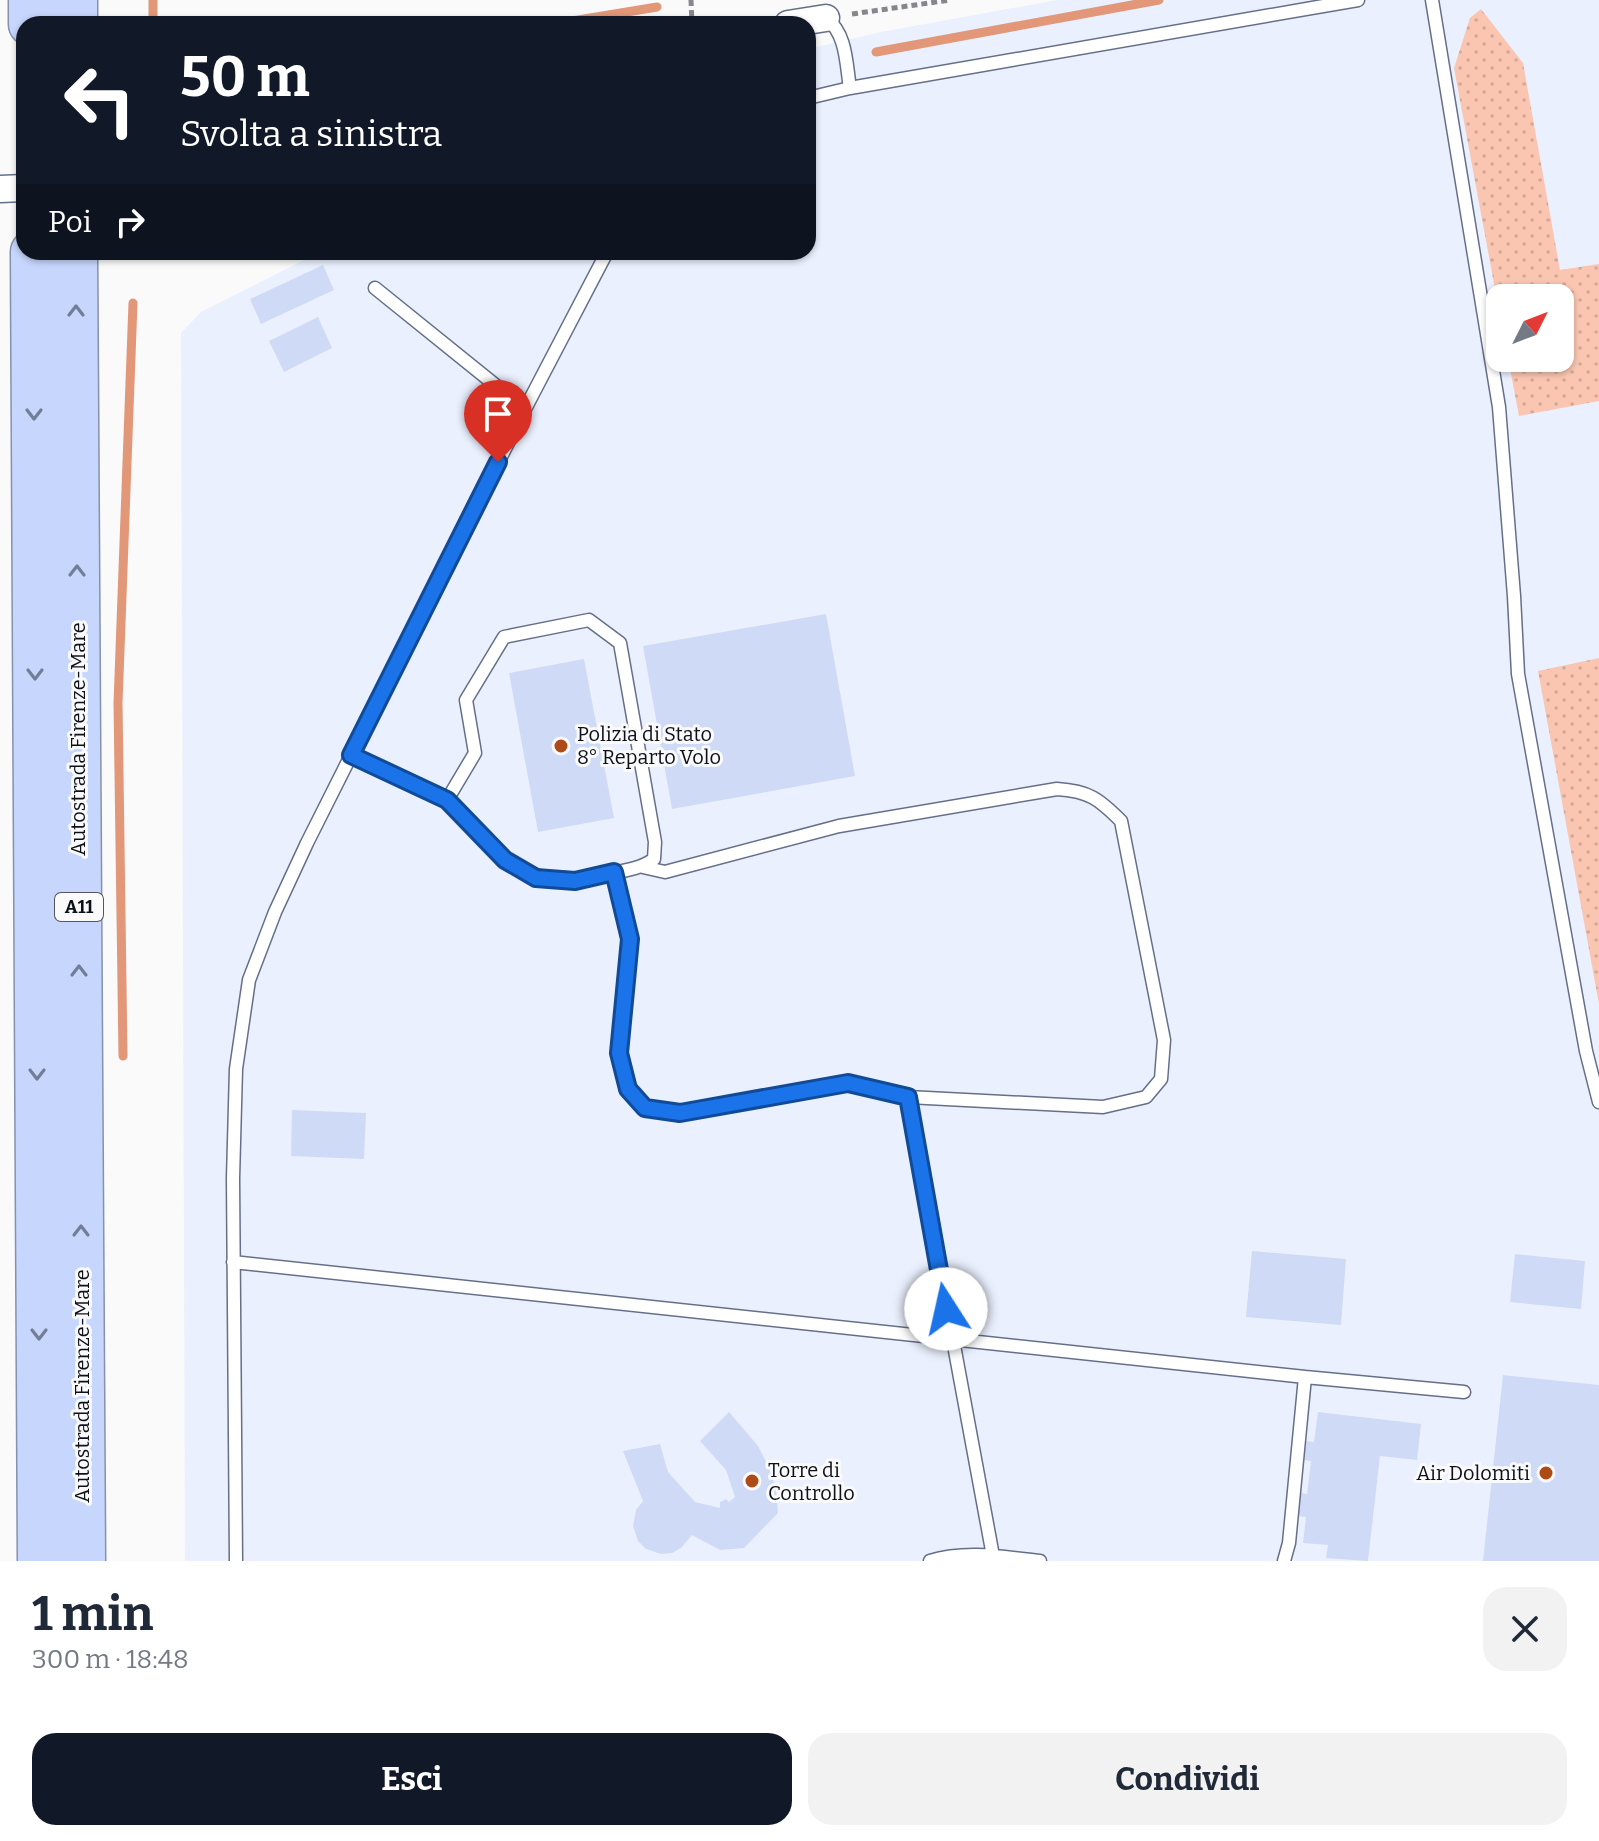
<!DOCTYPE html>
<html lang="it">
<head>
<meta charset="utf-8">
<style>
	:root { --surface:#fff; --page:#f2f2f3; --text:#1f2937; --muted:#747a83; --accent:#111827 }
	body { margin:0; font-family:Bitter,serif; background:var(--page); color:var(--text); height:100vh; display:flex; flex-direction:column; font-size:30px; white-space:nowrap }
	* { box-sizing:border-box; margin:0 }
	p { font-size:26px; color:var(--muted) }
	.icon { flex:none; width:44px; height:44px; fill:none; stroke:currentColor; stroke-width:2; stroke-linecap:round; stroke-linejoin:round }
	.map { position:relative; height:1561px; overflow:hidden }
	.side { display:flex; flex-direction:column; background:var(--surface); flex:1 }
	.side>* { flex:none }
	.top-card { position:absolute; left:16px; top:16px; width:800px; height:244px; border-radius:24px; box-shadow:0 2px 6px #0004; background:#111827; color:#fff; overflow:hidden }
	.needle { width:52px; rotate:48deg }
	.controls { position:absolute; left:1486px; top:284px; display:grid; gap:16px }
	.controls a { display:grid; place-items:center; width:88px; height:88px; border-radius:16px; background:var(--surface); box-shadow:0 2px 6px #0004; font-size:40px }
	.pin { position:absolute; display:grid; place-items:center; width:68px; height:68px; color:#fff; margin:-82px -34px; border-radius:50% 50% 50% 0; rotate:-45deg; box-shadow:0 0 8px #0007 }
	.pin .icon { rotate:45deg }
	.me { position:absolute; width:88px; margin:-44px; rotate:350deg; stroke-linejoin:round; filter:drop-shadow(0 0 6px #0008) }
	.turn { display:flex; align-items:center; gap:28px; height:168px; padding:0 32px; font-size:36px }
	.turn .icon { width:104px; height:104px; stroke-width:2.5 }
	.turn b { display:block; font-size:56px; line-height:68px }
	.then { display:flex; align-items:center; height:76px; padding:0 32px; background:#0003; gap:16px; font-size:30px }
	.round { display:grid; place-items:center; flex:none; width:84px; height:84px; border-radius:24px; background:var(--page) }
	.overview { display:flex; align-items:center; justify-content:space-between; height:136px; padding:0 32px }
	h1 { font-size:48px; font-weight:700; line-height:60px }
	.primary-button { display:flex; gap:16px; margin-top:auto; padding:16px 32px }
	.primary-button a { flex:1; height:92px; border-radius:24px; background:var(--accent); color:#fff; font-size:32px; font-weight:700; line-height:92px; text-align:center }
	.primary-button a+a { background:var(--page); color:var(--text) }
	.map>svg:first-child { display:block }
	.built { fill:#eaf0fe; fill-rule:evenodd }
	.grass { fill:url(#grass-dots) }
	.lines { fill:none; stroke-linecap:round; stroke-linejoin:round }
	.stream { stroke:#e19778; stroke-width:9 }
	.building { fill:#cfdbf6 }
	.service-casing { stroke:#656f88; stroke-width:15 }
	.minor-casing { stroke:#656f88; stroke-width:29 }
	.motorway-casing { stroke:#8591ad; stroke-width:47 }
	.path { stroke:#85878b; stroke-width:5; stroke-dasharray:6 4; stroke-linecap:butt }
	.service { stroke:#fff; stroke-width:12 }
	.minor { stroke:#fff; stroke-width:26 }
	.motorway { stroke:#c6d6fc; stroke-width:44 }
	.oneway { stroke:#727d96 }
	.route-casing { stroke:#114b97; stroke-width:20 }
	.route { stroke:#1a73e8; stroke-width:14 }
	.poi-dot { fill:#ae4918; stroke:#fafafa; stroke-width:3 }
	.labels { text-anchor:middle; stroke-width:6; stroke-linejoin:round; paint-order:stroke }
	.shield { fill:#fafafa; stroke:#53565c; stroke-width:2 }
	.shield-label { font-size:18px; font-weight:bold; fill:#0c1019 }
	.poi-label { font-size:20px; fill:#0c1019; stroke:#fafafa; text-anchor:start }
	.street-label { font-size:20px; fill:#0c1019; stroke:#fafafa }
</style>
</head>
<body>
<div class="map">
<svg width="1599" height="1561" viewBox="0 0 1599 1561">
	<defs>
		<pattern id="grass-dots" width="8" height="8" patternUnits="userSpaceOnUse" patternTransform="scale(2)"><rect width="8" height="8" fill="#fac6b1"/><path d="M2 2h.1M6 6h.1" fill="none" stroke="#d5a998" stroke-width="1.8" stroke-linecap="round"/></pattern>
	</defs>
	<rect width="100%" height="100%" fill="#fafafa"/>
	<path class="built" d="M1057,0H1599V1561H185L181,333L201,312L320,252H808V49L881,32ZM1500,298H1560V358H1500Z"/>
	<path class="grass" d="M1481,9L1523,63L1560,270L1599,264V401L1519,416L1508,358H1560V298H1500V316L1454,68L1470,18Z
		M1599,658V1004L1538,671Z"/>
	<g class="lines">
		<path class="stream" d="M153,0V24
			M554,24L657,7
			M876,52L1159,0
			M123,1056L118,703L133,303"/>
	</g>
	<path class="building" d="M323,265L334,290L261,324L250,299Z
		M318,317L332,348L284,372L269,341Z
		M826,614L855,776L672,809L643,646Z
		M584,659L614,818L538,832L509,673Z
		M292,1110L366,1113L364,1159L291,1156Z
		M1252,1251L1346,1259L1341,1325L1246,1317Z
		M1515,1254L1585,1261L1581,1309L1510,1302Z
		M1503,1375L1599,1385V1561H1483Z
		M729,1412L758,1446L770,1469L776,1490L778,1513L744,1548L720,1550L692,1535L681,1548L672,1553L661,1554L646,1549L638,1541L633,1526L636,1510L643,1501L623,1451L660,1444L668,1472L695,1502L720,1508V1502L726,1499L729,1502L735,1497L726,1470L700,1441Z
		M1318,1412L1421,1424L1417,1460L1380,1456L1368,1561L1326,1558L1328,1545L1303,1543L1306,1517L1298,1516L1301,1493L1307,1494L1311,1461L1304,1460L1306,1441L1314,1442Z"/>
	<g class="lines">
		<g class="service-casing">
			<path id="service" d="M1432,0L1499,407L1514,596L1518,674L1586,1051L1599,1102
				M826,18C847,34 846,64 850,88
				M808,98L850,88L1358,0
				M375,288L525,409
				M589,620L620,643L655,842L654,859C639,870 620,871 602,875C517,893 501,854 447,800L475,753L466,700L504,637Z
				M351,755L447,800
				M643,867L665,872L839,826L1057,789C1089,791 1099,799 1121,821L1164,1040L1161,1079L1146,1097L1103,1107L908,1097
				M614,872L630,939L619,1053L628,1089L645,1108L680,1113L848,1083L908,1097L993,1556
				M233,1262L1305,1377L1289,1543L1284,1561
				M1305,1377L1464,1392
				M236,1561L233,1178L236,1069L249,980L275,912L307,843L525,409L607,252
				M930,1561C966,1550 1003,1557 1040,1561"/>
		</g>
		<g class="minor-casing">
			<path id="minor" d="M788,24L826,18
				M0,189L24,188"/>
		</g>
		<g class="motorway-casing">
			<path id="motorway" d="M31,0V24
				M75,0V24
				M33,252L40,1561
				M75,252L83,1561"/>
		</g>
		<path class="path" d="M691,0L692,24
			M852,14L950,0"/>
		<use href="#service" class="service"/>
		<use href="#minor" class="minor"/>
		<use href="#motorway" class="motorway"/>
	</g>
	<defs><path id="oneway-chevron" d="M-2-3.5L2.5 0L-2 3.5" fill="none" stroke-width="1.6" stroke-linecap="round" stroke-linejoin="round" transform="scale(2)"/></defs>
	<g class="oneway">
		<use href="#oneway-chevron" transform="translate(76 311) rotate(-90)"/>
		<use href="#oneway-chevron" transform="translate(34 414) rotate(90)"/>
		<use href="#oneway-chevron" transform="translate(77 571) rotate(-90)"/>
		<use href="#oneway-chevron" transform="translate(35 674) rotate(90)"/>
		<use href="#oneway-chevron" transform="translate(79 971) rotate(-90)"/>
		<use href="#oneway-chevron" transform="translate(37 1074) rotate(90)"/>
		<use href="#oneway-chevron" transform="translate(81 1231) rotate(-90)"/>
		<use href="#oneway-chevron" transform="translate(39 1334) rotate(90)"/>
	</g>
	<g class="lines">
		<g class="route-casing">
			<path id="route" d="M498,462L351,755L447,800L505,860L536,878L575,881L614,872L630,939L619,1053L628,1089L645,1108L680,1113L848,1083L908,1097L946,1309"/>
		</g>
		<use href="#route" class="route"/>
	</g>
	<g class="poi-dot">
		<circle cx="561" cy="746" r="8"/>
		<circle cx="1546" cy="1473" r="8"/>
		<circle cx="752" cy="1481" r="8"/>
	</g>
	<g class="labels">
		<rect class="shield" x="55" y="893" width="48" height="28" rx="6"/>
		<g class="shield-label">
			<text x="79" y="913">A11</text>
		</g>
		<g class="poi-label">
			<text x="577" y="741">Polizia di Stato<tspan x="577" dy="23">8° Reparto Volo</tspan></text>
			<text x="768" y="1477">Torre di<tspan x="768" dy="23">Controllo</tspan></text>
			<text x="1530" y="1480" text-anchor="end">Air Dolomiti</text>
		</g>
		<g class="street-label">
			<text transform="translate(78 739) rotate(-90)" y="7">Autostrada Firenze-Mare</text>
			<text transform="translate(82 1386) rotate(-90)" y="7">Autostrada Firenze-Mare</text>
		</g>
	</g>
</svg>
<div class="controls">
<a><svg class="needle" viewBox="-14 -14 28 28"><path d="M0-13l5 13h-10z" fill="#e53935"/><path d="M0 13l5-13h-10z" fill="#747a83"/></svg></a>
</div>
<div class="pin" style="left:498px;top:462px;background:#d93025"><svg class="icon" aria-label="arrive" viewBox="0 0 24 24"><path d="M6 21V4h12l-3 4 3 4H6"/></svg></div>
<svg class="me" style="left:946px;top:1309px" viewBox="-20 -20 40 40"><circle r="19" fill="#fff"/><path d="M0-13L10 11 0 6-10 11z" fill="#1a73e8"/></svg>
<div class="top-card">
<div class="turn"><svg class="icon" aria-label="left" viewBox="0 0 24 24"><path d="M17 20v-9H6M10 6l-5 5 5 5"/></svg><div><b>50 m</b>Svolta a sinistra</div></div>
<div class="then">Poi<svg class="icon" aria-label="right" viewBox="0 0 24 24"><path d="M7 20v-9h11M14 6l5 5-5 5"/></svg></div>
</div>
</div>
<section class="side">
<div class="overview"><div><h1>1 min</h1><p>300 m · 18:48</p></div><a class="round"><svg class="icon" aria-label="close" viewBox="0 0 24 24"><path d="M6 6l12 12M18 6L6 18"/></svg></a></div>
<div class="primary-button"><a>Esci</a><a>Condividi</a></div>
</section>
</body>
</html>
